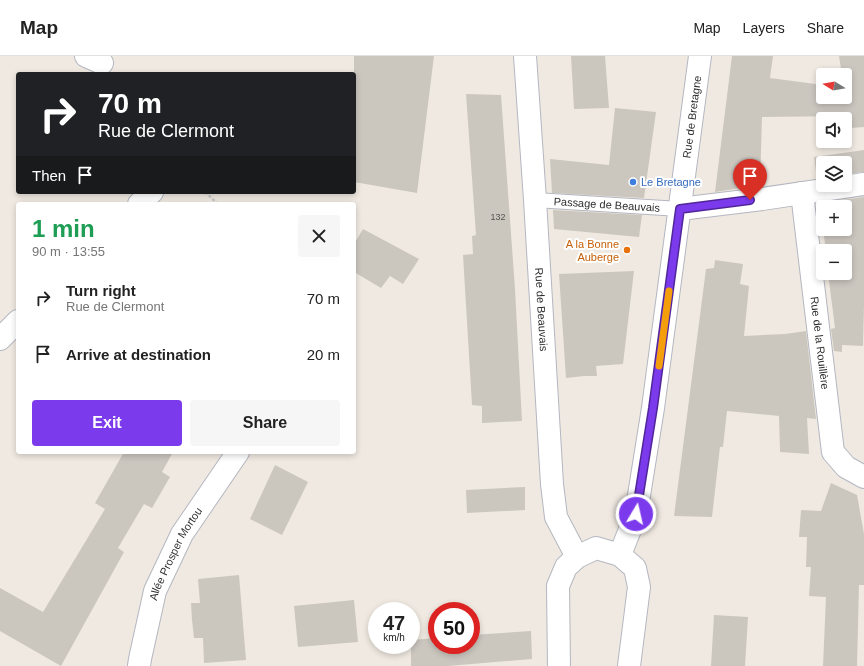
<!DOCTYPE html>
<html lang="en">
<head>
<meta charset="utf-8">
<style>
	:root { --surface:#fff; --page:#f6f6f6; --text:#222; --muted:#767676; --line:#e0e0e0; --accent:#7c3aed }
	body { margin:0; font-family:Helvetica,sans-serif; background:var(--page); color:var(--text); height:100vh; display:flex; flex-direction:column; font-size:15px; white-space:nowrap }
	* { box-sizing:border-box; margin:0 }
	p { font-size:13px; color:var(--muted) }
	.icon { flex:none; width:22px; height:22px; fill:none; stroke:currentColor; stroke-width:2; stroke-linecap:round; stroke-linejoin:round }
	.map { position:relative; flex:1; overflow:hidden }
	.panel { position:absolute; left:16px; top:146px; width:340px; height:252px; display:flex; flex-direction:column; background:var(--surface); border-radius:4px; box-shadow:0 2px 6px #0003 }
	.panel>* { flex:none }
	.hud { position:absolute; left:16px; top:16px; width:340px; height:122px; border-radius:4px; box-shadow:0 2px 6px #0003; background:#202124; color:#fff; overflow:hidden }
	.needle { width:26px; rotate:281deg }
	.tools { position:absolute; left:816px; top:12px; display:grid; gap:8px }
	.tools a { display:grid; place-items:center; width:36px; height:36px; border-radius:4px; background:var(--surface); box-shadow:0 2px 6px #0003; font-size:20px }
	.speed { position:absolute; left:368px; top:546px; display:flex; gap:8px; font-size:20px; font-weight:700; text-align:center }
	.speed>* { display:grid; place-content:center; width:52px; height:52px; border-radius:50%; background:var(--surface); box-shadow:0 2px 6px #0003; line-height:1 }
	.speed small { font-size:10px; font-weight:400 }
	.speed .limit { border:6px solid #d22; background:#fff; color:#111 }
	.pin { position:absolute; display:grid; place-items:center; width:34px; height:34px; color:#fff; margin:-41px -17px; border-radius:50% 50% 50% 0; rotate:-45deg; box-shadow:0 0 4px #0007 }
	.pin .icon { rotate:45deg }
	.me { position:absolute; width:44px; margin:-22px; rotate:9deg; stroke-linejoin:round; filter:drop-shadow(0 0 3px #0008) }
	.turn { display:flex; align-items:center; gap:14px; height:84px; padding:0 16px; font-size:18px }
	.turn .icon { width:52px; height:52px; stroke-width:2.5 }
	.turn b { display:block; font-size:28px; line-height:34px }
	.then { display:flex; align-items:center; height:38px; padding:0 16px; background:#0003; gap:8px; font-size:15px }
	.round { display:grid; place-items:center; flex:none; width:42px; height:42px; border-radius:4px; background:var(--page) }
	.headline { display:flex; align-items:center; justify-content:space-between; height:68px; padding:0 16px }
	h1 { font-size:24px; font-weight:600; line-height:30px; color:#1e9e55 }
	.button { display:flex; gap:8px; margin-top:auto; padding:8px 16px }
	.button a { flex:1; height:46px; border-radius:4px; background:var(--accent); color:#fff; font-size:16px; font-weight:600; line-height:46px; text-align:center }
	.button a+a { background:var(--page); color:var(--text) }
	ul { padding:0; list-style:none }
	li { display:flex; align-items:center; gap:12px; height:56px; padding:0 16px }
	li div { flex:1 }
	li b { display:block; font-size:15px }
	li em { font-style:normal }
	header { display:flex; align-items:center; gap:24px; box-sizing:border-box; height:56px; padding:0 20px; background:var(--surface); border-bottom:1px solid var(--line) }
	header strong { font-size:19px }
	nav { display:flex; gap:22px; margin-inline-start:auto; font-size:14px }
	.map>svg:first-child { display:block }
	.building { fill:#cbc7bf }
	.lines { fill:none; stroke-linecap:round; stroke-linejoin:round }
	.lane-casing { stroke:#b4b7c1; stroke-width:16 }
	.street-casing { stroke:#b4b7c1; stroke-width:24 }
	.secondary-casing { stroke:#b4b7c1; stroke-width:24 }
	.path { stroke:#c9c9c9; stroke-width:2.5; stroke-dasharray:3 2; stroke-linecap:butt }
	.lane { stroke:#fff; stroke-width:14 }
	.street { stroke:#fff; stroke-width:22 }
	.secondary { stroke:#fff; stroke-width:22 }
	.route-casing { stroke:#51269a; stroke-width:10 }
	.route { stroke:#7c3aed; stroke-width:7 }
	.slow { stroke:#f59e0b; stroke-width:7 }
	.shop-dot { fill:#3f7fe0; stroke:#fff; stroke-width:1.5 }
	.food-dot { fill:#e8710a; stroke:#fff; stroke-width:1.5 }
	.labels { text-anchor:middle; stroke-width:4; stroke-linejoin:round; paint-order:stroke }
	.number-label { font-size:9px; fill:#555452 }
	.street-label { font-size:11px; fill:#2e2e2e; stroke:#fff }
	.shop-label { font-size:11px; fill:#366cbe; stroke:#fff; text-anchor:start }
	.food-label { font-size:11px; fill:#c56008; stroke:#fff; text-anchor:end }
</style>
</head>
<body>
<header>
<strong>Map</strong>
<nav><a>Map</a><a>Layers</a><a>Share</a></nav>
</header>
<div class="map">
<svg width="864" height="610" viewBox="0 0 864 610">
	<rect width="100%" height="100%" fill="#efe9e1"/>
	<path class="building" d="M354,0H434L417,137L354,126Z
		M571,0H605L609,52L574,53Z
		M732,0H773L770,22L823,29V41H845V19H842L839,0H864V71L851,72L849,60L762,61L760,129L715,136Z
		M466,38L501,39L515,233L522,365L482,367V350L472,349L463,199L473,198L472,180L476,179Z
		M615,52L656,56L644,142L552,137L550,103L609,109Z
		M864,94V116L845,118V107H823V121L817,122L814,101Z
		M864,141V249L863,290L842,289V296L834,295L831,273L835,272L828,217H845V195H826L823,173H845V151H823V173L820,147Z
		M553,154L642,159L639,181L554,173Z
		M363,173L419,203L403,228L390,220L381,232L354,216V188Z
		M715,204L743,208L740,228L749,230L744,280L785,278L806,275L816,363L807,362L809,398L780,396L779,360L727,355L723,391H720L712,461L674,460L706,213L714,212Z
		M634,215L623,308L596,310L597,320H584L566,322L559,218Z
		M124,396H173L162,416L170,421L152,452L144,448L118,492L124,496L61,610L0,575V532L43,556L105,453L95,447Z
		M275,409L308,426L282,479L250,463Z
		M831,427L857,439L864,478V529H859L857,610H823L826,541L809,540L811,511H806L807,481H799L801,454L821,455Z
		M525,431V454L467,457L466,434Z
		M239,519L246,604L204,607L203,582H194L192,564L191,547H200L198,523Z
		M354,544L358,586L298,591L294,550Z
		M714,559L748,561L745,610H711Z
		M531,575L532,603L448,610H411V584L437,582V589H471V579Z"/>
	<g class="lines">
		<g class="lane-casing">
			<g id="lane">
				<path id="s1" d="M535,144L680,153"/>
			</g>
		</g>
		<g class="street-casing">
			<g id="street">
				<path d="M86,0L102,7"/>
				<path id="s2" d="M802,137L833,396L846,411L864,421"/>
				<path d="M139,148L152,136"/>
				<path d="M680,153L762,143L864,128"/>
				<path d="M0,283L18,265"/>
				<path id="s3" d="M139,610L140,603L155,535L182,478L238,396"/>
			</g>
		</g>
		<g class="secondary-casing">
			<g id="secondary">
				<path id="s4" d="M525,0L535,144L552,428L556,461L577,501"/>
				<path id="s5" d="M620,499L636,458L653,352L700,0"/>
				<path d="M559,610L558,530L566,511L577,501L596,492L620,499L635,512L639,531L629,610"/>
			</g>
		</g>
		<path class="path" d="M205,136L218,148"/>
		<use href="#lane" class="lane"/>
		<use href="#street" class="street"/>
		<use href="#secondary" class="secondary"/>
	</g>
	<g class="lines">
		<g class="route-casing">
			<path id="route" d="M636,458L653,352L680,153L750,144"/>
		</g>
		<use href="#route" class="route"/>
		<path class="slow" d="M659,310L669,235"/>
	</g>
	<circle class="shop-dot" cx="633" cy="126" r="4"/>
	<circle class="food-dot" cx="627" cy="194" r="4"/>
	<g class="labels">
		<g class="number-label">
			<text x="498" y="164">132</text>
		</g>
		<g class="street-label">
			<text dy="4" stroke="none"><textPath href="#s5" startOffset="445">Rue de Bretagne</textPath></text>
			<text dy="4" stroke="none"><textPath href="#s1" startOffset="72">Passage de Beauvais</textPath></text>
			<text dy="4" stroke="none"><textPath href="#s4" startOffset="254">Rue de Beauvais</textPath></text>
			<text dy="4" stroke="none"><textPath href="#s2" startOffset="151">Rue de la Rouillère</textPath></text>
			<text dy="4" stroke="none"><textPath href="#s3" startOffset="119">Allée Prosper Mortou</textPath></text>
		</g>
		<g class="shop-label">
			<text x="641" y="130">Le Bretagne</text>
		</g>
		<g class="food-label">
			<text x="619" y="192">A la Bonne<tspan x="619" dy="13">Auberge</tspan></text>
		</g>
	</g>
</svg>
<div class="tools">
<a><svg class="needle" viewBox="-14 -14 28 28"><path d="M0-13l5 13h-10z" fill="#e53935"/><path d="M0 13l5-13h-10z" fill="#767676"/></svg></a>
<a><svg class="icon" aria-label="sound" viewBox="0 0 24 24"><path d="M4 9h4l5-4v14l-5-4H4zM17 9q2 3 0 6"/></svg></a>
<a><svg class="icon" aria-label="layers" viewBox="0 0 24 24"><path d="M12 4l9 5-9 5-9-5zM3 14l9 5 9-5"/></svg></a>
<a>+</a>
<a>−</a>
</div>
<div class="speed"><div>47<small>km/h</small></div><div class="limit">50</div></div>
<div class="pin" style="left:750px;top:144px;background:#d93025"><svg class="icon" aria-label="arrive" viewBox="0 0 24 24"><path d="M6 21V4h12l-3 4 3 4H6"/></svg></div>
<svg class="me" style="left:636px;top:458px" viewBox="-20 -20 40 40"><circle r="17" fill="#7c3aed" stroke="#fff" stroke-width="3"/><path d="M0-11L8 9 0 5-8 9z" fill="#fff"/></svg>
<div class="hud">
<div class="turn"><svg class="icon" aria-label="right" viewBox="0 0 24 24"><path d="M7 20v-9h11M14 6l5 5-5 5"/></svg><div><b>70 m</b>Rue de Clermont</div></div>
<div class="then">Then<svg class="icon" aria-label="arrive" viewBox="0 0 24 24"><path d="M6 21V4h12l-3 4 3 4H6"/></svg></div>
</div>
<section class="panel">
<div class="headline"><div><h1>1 min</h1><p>90 m · 13:55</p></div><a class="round"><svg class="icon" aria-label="close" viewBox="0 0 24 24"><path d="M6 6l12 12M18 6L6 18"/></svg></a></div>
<ul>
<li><svg class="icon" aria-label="right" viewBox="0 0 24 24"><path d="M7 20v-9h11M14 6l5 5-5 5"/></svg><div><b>Turn right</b><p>Rue de Clermont</p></div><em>70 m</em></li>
<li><svg class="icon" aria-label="arrive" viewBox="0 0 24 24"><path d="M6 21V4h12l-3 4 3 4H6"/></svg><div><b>Arrive at destination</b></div><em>20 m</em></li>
</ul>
<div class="button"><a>Exit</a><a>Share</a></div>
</section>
</div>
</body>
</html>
